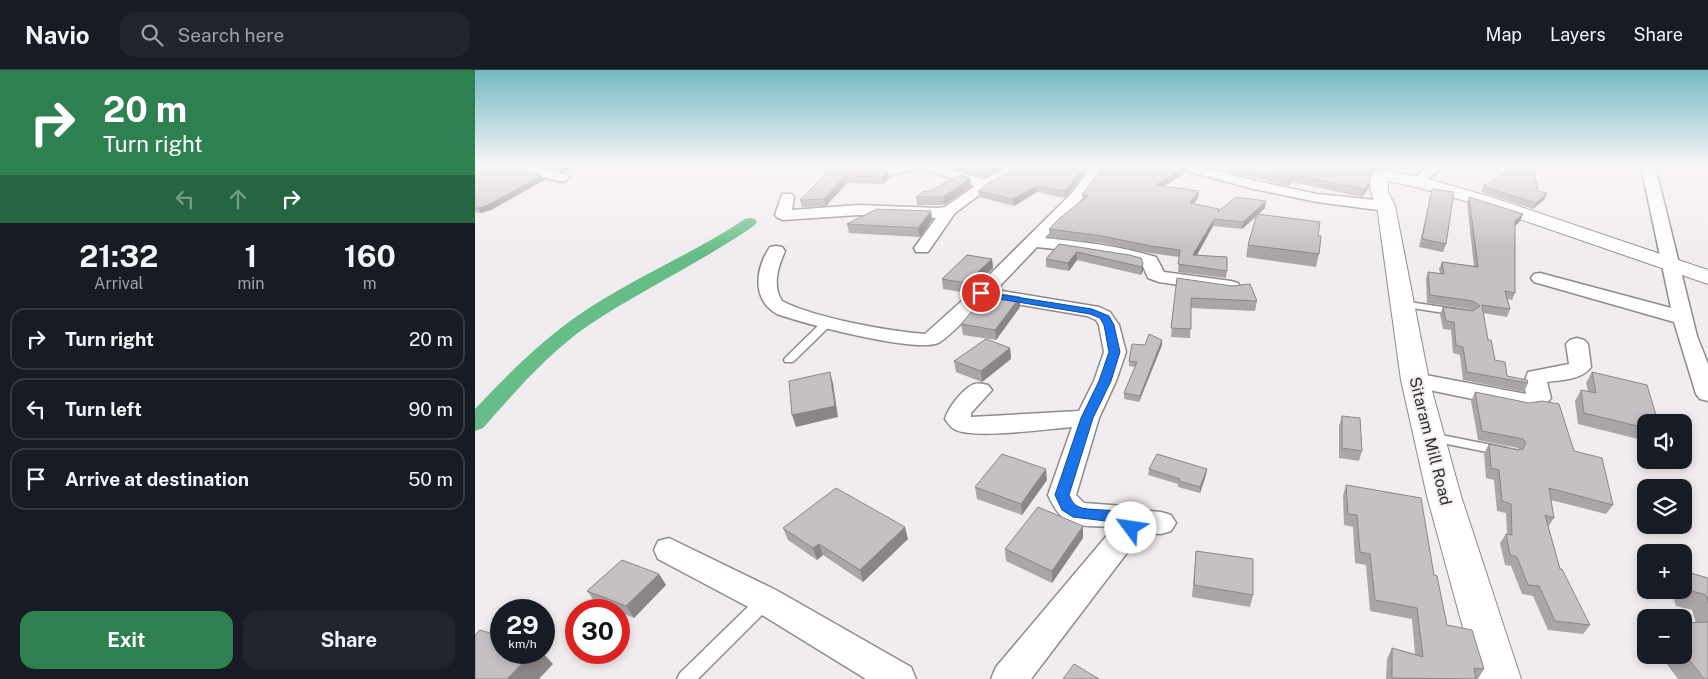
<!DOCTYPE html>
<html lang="en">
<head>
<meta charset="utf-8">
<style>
	:root { --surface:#171b24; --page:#20242c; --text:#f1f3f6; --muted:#9ea1a6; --line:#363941; --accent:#2f8051 }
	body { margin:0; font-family:"Public Sans",sans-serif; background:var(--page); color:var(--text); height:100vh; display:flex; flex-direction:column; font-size:19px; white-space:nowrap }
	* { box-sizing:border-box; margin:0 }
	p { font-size:16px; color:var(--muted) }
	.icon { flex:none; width:28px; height:28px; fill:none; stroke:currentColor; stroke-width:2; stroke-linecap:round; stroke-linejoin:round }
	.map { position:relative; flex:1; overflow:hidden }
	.drawer { display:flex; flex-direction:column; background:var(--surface); width:475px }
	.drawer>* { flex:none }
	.guide { background:#2f8051; color:#fff; overflow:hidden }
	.controls { position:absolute; left:1162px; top:344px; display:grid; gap:10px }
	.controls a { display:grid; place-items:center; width:55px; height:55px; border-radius:10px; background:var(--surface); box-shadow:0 2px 8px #0003; font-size:25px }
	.speed { position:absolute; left:15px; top:529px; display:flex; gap:10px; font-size:25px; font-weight:700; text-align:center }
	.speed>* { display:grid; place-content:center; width:65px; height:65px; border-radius:50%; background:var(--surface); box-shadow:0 2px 8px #0003; line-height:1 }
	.speed small { font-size:12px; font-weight:400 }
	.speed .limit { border:8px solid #d22; background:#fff; color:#111 }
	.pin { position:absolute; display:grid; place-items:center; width:42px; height:42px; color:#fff; margin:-21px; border:2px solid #fff; border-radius:50%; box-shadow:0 1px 5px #0007 }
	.me { position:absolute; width:55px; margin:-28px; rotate:301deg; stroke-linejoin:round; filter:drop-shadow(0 0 4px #0008) }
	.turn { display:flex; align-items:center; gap:18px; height:105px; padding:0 20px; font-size:22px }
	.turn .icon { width:65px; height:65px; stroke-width:2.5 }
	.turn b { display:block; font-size:35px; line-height:42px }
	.lanes { display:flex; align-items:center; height:48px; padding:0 20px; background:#0003; justify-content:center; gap:25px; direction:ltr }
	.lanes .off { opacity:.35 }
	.eta { display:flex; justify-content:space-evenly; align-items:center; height:85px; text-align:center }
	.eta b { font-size:30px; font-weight:700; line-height:35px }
	.cta { display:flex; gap:10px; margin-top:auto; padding:10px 20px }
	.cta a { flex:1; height:58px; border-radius:15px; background:var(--accent); color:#fff; font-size:20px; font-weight:700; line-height:58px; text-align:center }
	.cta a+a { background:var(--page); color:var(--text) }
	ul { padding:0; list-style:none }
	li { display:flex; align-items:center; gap:15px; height:62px; margin:0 10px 8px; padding:0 10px; border:2px solid var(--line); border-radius:15px }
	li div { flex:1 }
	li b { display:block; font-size:19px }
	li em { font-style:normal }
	header { display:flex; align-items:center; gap:30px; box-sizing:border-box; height:70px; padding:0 25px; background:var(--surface); border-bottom:1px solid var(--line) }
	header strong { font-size:24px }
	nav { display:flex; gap:28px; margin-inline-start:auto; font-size:18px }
	.search { width:350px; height:45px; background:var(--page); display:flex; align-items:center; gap:12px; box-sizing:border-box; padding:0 18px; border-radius:15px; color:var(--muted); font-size:19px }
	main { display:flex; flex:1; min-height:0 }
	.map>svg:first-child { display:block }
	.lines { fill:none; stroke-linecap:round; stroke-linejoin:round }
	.canal { fill:#67bd87; fill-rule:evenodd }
	.lane-casing { stroke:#8f8a8d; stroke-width:3 }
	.street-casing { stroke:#8f8a8d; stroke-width:3 }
	.secondary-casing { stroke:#8f8a8d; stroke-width:2 }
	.lane { fill:#fff; fill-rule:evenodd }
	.street { fill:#fff; fill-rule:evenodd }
	.secondary { fill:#fff; fill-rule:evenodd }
	.wall { fill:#a9a5a8 }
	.shaded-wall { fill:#8a8688 }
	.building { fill:#c5c0c3; stroke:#8a8688 }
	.route { fill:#1a73e8; stroke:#114b97 }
	.labels { text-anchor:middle; stroke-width:4; stroke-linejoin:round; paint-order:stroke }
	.street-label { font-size:16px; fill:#2f2d2f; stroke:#f1ecef }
</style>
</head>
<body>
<header>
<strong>Navio</strong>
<div class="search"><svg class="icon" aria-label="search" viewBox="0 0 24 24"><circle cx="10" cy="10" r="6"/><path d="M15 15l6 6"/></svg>Search here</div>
<nav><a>Map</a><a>Layers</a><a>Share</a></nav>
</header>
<main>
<section class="drawer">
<div class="guide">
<div class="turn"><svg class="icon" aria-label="right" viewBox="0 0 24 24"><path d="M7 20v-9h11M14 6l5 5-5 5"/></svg><div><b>20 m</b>Turn right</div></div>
<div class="lanes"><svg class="icon off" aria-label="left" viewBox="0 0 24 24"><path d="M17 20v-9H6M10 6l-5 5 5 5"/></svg><svg class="icon off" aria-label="ahead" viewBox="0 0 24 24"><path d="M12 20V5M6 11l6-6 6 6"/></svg><svg class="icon" aria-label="right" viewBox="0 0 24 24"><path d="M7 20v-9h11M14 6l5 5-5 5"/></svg></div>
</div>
<div class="eta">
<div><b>21:32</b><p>Arrival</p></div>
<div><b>1</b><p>min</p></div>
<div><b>160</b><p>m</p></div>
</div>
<ul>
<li><svg class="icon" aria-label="right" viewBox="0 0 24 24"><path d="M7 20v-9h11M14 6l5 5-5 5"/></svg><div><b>Turn right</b></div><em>20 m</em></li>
<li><svg class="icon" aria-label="left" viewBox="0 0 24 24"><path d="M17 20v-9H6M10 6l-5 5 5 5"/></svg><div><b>Turn left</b></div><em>90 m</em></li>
<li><svg class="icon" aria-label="arrive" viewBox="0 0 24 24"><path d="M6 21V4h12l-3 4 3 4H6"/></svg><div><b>Arrive at destination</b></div><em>50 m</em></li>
</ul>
<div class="cta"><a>Exit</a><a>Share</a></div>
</section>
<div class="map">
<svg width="1233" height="609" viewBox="0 0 1233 609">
	<rect width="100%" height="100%" fill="#f1ecef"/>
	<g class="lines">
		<path class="canal" d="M275,148L280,149L282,152L280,155C227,192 168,219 114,255C73,283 41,321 8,358L0,361V339C32,305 61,276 98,249C152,210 215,186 270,149Z"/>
		<g class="lane-casing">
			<path id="lane" d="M927,231L995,241L1000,244L995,247L924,236L922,234L924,232Z
				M353,249L357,250L358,252L357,254L318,292H310L309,290L310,288L349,250Z
				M956,363L1027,377L1032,378L1033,381L1032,384L1027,385L952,370L950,367L952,364Z
				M290,524L296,526L298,531L296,536L223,609H202L205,603L284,526Z"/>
		</g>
		<g class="street-casing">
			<path id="street" d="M44,96H59L93,105L95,108L88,112L50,103Z
				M363,96H396L412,99L421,96H464L509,109L537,96H555L515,117L480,143L453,182H441L439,178L461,148L383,145L308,150L303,148L300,145L307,124H317L319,127L317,140L383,135L464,138L470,137L500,116L443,97L412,107L370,100Z
				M607,96H622L627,102L605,131L570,168C608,172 646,176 681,187L689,202L756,211L763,213L765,217L763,221L756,223L684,212L673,208L667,194C634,183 597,181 562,177L521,220L624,237L635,242L644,255L651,282L641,311L624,348L601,425L609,433L650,436L662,440L686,442L696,445L701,453L696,461L686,464L667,463L556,609H516L521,597L639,457C604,455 589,461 573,425L597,357C572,359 500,369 481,360C476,358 473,353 470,349C473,338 487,320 497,315C503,312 508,314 513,315L517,320L496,343V347L604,341L619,311L629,282L624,255L621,250L612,246L511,229C501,238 473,269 463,273C439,283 331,254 302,244C277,230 280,199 295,177L301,176L307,177L310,181C303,197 297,216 307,231C340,248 412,261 450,264L500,219L595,125L613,102Z
				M702,96H725L781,111L842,124L911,131L916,133L919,136L916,139L911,141L842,132L779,119L704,99Z
				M952,96H967L949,115H939L937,112Z
				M1166,96H1180L1222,266L1233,294V331L1225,329L1221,324L1199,252L1059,212L1056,208L1059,204L1065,203L1196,238Z
				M1102,268L1109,270L1113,274L1116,297C1107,310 1086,310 1072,312L1076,328C1069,338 1062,338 1050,340L940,317L932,315L929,310L932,305L940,303L1051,324L1049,313L1053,302L1094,294L1091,274L1095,270Z
				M194,468L301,520L436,597L441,609H391L279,540L183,489L179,480L183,471Z"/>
		</g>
		<g class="secondary-casing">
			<path id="secondary" d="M913,101L950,108L1016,127L1233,200V214L1004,135L941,117L913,111V122L920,136L954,310L986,426L1046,609H1002L952,426L926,310L902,136C897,126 891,114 898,103Z"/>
		</g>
		<use href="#lane" class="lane"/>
		<use href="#street" class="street"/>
		<use href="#secondary" class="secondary"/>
	</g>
	<path class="wall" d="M0,96L47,100L67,105L69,110L16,140L6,143L0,142Z
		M67,96H99V97L88,102Z
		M347,96H373L413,102L414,108L408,114L372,113L351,136L327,137L325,130L355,100L348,99Z
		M471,96H532L509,107Z
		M624,96H710V103L689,116L723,128L718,134L744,139V140L790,138L783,144L843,166L844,184L841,197L771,187L773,175L781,147L767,159L738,156L722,185L752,201L751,208L703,202L704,187L675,183L627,173L574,167V159L607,130V125L626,99Z
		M753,96H916L913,99L898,101L896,105L895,112L893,119L887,127L817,112L813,116L753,101Z
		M610,102L590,128L562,122L539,136L504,127L503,121Z
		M495,108L496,117L469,135H442L441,127L453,122Z
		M1008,116L1070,129L1058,139L1006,122Z
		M957,119L971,174L968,182L944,177Z
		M994,127L1048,144L1045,151L1040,156V223L1037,230L1032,229L1035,239L1032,247L1008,243L1013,270L1020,290L1032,306L1053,313L1049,322L988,310L985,285L978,283L976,260L968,259L965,244L968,237L998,241L995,239L952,233L951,209L953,202L965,204L964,199L967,192L999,196L992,133Z
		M456,141L457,150L445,167L374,163L372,154Z
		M584,174L666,188L668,201L666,205L602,190L594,201L571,197V189Z
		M517,189L518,198L492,223L468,219L467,209Z
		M702,208L782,231L780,241L716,238L715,268L696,267Z
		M545,227V237L521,270L488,265L486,254Z
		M687,270V275L664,332L649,329V323L660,297L654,296V291L670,275Z
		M535,278L536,289L507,312L481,302L479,291Z
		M1117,302L1171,352V371L1103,354L1100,331L1106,320L1113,321L1111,313Z
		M1000,322L1099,381L1138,435L1131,444L1076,430L1079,448L1073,457L1085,499L1115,555L1108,564L1073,560L1058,526L1047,524L1036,496L1030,495L1025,473L1031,464H1032L1031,443L1022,441L1019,410L1011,408L1009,383L1014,374L1044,379L1043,378L1003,370L996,331Z
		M867,346L887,381L884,391L864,388V356Z
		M674,399H732L731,405L725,423L703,417V414L673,405Z
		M572,410L547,445L502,429L500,417Z
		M871,415L959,505L972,555L1009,599L1003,609H911L912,589L917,578L940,584L937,549L895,541L891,495L880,493L878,457L869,455L868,426Z
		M608,456V468L577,513L531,491L530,479Z
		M308,458L433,469L388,512L348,485L342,490L313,470Z
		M721,481L778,525L775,537L717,527Z
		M1209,501L1233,508V609H1203L1185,585H1209V553H1221L1217,540L1201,536L1196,520H1209Z
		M184,504L191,515L159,548L144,542V540H140L121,533L112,521Z"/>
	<path class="shaded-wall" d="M89,96H99V97L88,102L86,97Z
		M518,96H532L509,107L508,101Z
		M610,96V102L590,128V121Z
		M711,96L710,103L681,121V115Z
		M898,96H916L913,99L898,101L894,107L896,100Z
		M413,102L414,108L408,114L407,107Z
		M67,105L69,110L16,140L6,143L4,138Z
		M819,105L817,112L813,116L815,109Z
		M370,106L372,113L351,136L349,129Z
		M495,108L496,117L469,135L468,127Z
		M895,112L893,119L887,127L889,119Z
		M562,116V122L539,136L538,129Z
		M724,121L723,128L714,140L715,133Z
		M1072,123L1070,129L1058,139L1061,133Z
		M791,131L790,138L767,159L768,152Z
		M456,141L457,150L445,167L443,158Z
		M1048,144L1045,151L1038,158L1040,151Z
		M739,149L738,156L718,192V185Z
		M602,182V190L594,201L593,193Z
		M517,189L518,198L492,223L491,213Z
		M668,193V201L666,205L667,197Z
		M545,227V237L521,270L520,260Z
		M687,270V275L664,332L665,326Z
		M535,278L536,289L507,312L506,301Z
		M355,302L358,313L363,347L321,357L317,345Z
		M571,399L572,410L547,445L546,434Z
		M732,399L731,405L725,423V417Z
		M608,456V468L577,513V501Z
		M430,457L433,469L388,512L385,500Z
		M344,474L348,485L342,490L338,478Z
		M184,504L191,515L159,548L151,536Z
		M58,582H67L78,594L64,609H32Z"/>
	<path class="building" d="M0,96H43L47,100L67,105L13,135L4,138H0Z
		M359,96H373L413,102L407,107L370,106L349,129L325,130Z
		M492,96H518L508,101Z
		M546,96H610L590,121L562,116L538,129L503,121L515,112Z
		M629,96H711L681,115L724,121L715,133L744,139L743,142L761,127L791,131L768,152L739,149L718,185L752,187V201L703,194L705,180L676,176L627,166L574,159L586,147L613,126L607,125Z
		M760,96H898L896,100L895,112L889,119L819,105L815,109Z
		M1044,96H1058L1063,121L1072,123L1061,133L1008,116Z
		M485,105L495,108L468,127H441L449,121L453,122Z
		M957,119L979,122L971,174L947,169Z
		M994,127L1048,144L1040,151V223L1030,221L1035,239L1007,235L1013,270H1016L1020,290L1030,292L1032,306L1052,310L1053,313L992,302L988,277L981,275L979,252L971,251L968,237L998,241L1005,236L998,231L955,225L953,202L969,204L967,192L1003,197Z
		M402,139L456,141L443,158L372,154Z
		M782,144L845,152L843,166H846L844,184L773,175Z
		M584,174L654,185L666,188L668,193L667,197L602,182L593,193L571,189Z
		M492,185L517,189L491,213L467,209Z
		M702,208L757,216L775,214L782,231L716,228V259L696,258Z
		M513,222L545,227L520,260L486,254Z
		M674,264L687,270L665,326L649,323L662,292L654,291L657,274L670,275Z
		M511,269L535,278L506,301L479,291Z
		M355,302L360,336L317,345L314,311Z
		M1117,302L1172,315L1183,352H1171V358L1109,343L1106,320L1121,323Z
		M1000,322L1054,333L1067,331L1084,334L1099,381L1127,388L1138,435L1074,418L1079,448L1070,445L1085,499H1087L1115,555L1080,551L1064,516L1053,515L1042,487L1035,485L1031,464L1037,465L1036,434L1027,431L1024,400L1016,398L1014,374L1043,380L1048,379L1051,373L1048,369L1007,361Z
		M867,346L885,348L887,381L867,378Z
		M527,384L571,399L546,434L500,417Z
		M682,384L732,399L725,417L704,411L705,409L674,399Z
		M871,415L946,428L959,505L962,506L972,555L997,560L1009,599L999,598L1001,609L917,608V578L948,587L942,538L900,530L895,484L885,482L882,445L873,444Z
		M361,418L430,457L385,500L344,474L338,478L308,458Z
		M563,437L608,456L577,501L530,479Z
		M721,481L778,489V525L719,515Z
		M147,490L184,504L151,536L112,521Z
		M1209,501L1233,508V532L1231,525L1214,520L1209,506Z
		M1233,552V609H1229L1209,583V553Z
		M5,560L26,566V582H58L32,609H0V565Z
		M599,594L624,609H588Z"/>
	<linearGradient id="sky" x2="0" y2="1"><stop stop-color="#74b8c1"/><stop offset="0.53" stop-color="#f9f6f8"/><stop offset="1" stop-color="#f9f6f8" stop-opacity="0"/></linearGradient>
	<rect width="1233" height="181" fill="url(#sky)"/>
	<path class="route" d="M503,221L617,239L634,246L639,255L645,282L636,311L618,348L594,425C597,431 598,434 604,437C616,443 675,434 661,462L656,463L650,462L647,453L598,447L587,440L580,425L606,348L624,311L634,282L629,255L625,248L615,244L506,226L503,225Z"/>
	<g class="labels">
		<g class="street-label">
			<text transform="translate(956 371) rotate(76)" y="6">Sitaram Mill Road</text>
		</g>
	</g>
</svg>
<div class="controls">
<a><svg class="icon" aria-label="sound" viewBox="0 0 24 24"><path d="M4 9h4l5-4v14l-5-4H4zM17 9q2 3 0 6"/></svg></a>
<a><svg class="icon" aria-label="layers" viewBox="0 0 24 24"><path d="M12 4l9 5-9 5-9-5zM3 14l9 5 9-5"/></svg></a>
<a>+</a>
<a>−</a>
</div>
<div class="speed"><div>29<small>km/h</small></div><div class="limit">30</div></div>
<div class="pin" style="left:506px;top:223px;background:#d93025"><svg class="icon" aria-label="arrive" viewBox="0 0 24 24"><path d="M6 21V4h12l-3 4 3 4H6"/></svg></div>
<svg class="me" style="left:656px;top:458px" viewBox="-20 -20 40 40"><circle r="19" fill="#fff"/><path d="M0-13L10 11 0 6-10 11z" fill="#1a73e8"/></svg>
</div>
</main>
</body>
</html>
